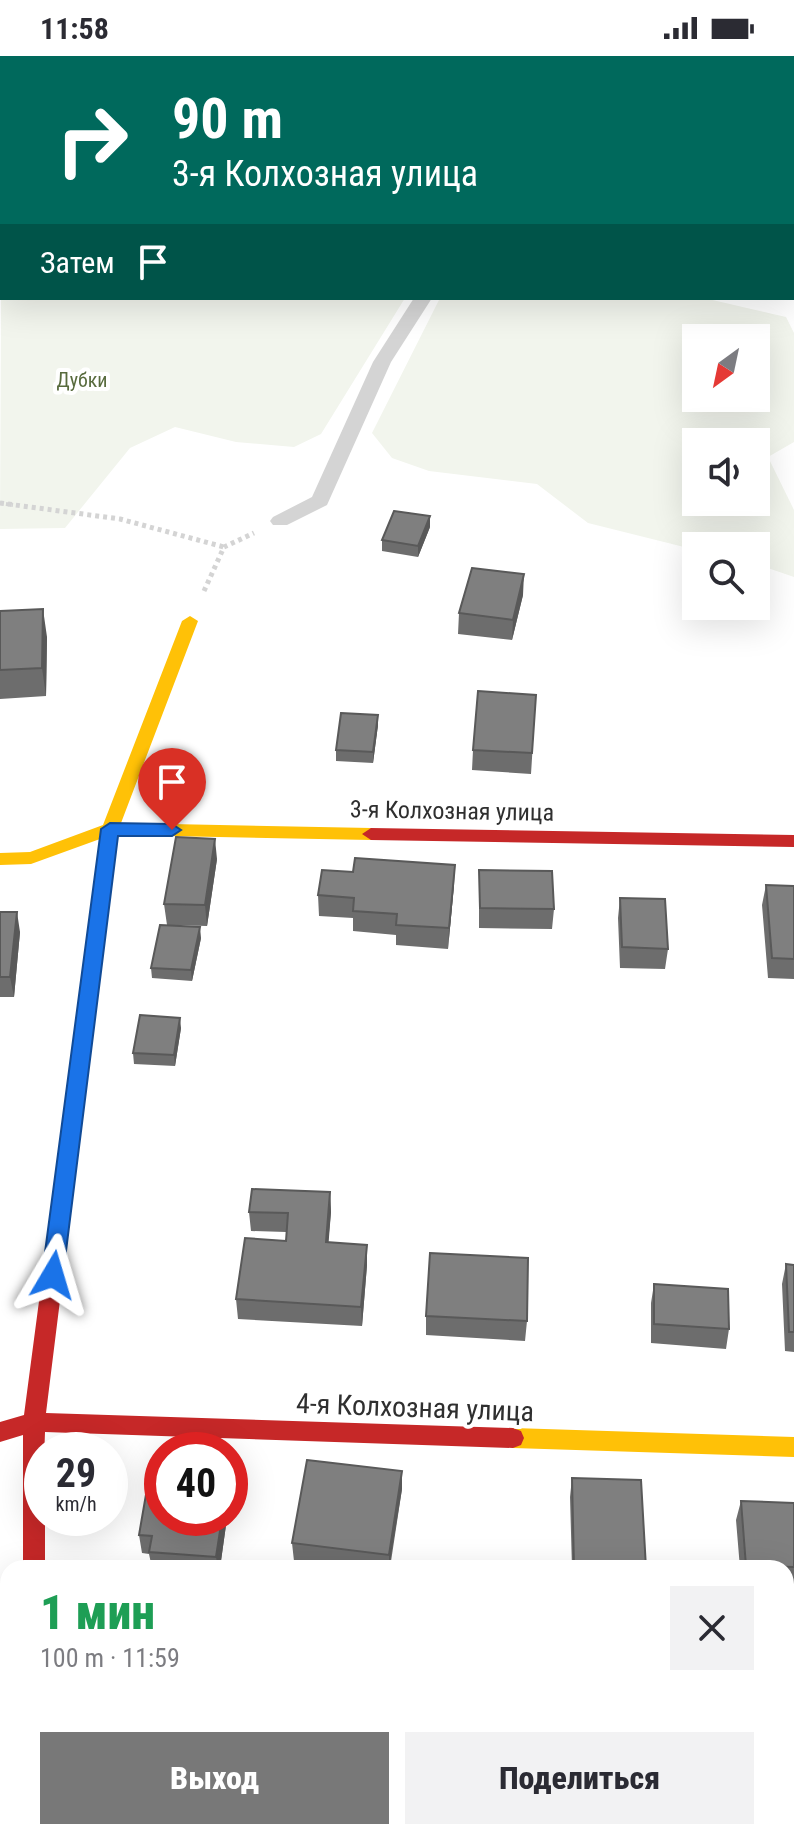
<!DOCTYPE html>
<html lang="ru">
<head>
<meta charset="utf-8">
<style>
	:root { --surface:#fff; --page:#f2f2f3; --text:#2b2b33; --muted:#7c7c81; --accent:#787878 }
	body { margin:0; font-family:"Roboto Condensed",sans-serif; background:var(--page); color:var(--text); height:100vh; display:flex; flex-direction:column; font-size:30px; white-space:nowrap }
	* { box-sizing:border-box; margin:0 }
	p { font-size:26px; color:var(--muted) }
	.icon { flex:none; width:44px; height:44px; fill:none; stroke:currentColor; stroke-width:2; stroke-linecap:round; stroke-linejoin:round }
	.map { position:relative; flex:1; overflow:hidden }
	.side { position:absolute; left:0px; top:1504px; width:794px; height:280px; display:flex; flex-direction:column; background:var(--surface); border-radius:24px 24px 0 0; box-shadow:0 8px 32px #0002 }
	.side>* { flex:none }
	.guide { position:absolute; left:0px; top:0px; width:794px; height:244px; box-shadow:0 8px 32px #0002; background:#00695c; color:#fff; overflow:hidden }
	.needle { width:52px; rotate:213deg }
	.tools { position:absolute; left:682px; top:268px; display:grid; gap:16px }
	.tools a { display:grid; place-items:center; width:88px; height:88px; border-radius:0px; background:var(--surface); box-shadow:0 8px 32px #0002; font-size:40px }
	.speed { position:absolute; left:24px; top:1376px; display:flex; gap:16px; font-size:40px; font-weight:700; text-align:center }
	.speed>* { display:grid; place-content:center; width:104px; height:104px; border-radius:50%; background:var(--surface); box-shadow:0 8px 32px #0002; line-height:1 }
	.speed small { font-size:20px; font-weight:400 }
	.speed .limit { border:12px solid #d22; background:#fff; color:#111 }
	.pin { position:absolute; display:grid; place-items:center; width:68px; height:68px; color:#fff; margin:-82px -34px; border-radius:50% 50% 50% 0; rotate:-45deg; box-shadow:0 0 8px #0007 }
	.pin .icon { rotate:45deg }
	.me { position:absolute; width:88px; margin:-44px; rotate:7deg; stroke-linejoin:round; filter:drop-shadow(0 0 6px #0008) }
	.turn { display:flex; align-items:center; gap:28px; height:168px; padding:0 40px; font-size:36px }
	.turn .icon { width:104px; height:104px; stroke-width:2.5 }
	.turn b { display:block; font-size:56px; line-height:68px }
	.then { display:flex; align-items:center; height:76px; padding:0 40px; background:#0003; gap:16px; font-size:30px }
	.round { display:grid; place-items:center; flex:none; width:84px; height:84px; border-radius:0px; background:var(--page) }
	.overview { display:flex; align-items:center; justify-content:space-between; height:136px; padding:0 40px }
	h1 { font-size:48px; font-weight:800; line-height:60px; color:#1e9e55 }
	.cta { display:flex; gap:16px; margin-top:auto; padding:16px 40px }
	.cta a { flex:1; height:92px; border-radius:0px; background:var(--accent); color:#fff; font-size:32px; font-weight:800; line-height:92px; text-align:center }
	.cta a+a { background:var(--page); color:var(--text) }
	.status { display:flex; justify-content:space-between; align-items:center; height:56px; padding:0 40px; background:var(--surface); direction:ltr }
	.status svg { height:22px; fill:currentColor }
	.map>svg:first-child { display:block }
	.green { fill:#f2f5ed; fill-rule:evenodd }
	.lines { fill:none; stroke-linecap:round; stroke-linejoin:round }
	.path-far1 { stroke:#d4d4d4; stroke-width:4; stroke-dasharray:3 3; stroke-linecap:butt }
	.path { stroke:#d4d4d4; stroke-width:5; stroke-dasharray:4 4; stroke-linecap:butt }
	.lane { fill:#d4d4d4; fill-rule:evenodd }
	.street { fill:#d4d4d4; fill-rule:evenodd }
	.slow { fill:#ffc107; fill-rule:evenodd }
	.jam { fill:#c62828; fill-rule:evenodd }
	.wall { fill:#6d6d6d }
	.shaded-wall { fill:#595959 }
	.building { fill:#7f7f7f; stroke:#595959; stroke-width:2 }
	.route { fill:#1a73e8; stroke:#114b97; stroke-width:2 }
	.labels { text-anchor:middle; stroke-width:8; stroke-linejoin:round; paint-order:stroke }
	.far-park-label { font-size:20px; fill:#586b3d; stroke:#fff }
	.street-label { font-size:24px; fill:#2f2f2f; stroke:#fff }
	.near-street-label { font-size:28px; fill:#2f2f2f; stroke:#fff }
</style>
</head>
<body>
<div class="status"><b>11:58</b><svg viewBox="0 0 49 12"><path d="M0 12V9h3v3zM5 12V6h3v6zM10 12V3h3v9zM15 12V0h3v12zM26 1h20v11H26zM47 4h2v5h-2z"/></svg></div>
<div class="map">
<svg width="794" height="1784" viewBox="0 0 794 1784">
	<rect width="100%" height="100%" fill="#fff"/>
	<path class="green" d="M2,20V242H405L321,378L294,391L236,386L175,371L130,392L65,472L0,473Z
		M440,242H704L786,261L794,277V386L768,401L794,454V521L756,508V490H696V494L588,467L537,428L429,415L392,402L372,377ZM696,282H756V342H696ZM696,386H756V446H696Z"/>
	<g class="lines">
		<path class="path-far1" d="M0,447L13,449"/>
		<path class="path" d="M0,447L120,463L224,491
			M204,535L224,491L254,477"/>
		<path class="lane" d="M319,0H337L339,2H321Z
			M414,242H432L391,306L327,449L287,469H273L270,465L273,461L312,441L373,306Z"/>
		<path class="street" d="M40,1776H100L102,1784H42Z"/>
		<path class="slow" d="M190,560L198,565L121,767L371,772L380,778L371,784L118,779L107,866L104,871H92L89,866L100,783L31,808L0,809V797L30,796L103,769L182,565Z
			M513,1372L794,1381V1401L513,1392L505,1389L502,1382L505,1375Z"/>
		<path class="jam" d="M371,772L794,779V791L371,784L362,778Z
			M98,860L107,866L46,1357L513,1372L521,1375L524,1382L521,1389L513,1392L45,1376L42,1462H45V1512H23V1379L0,1386V1366L24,1359L89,866Z"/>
	</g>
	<path class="wall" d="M491,0H588L581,2H493Z
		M430,471L418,501L382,495V484Z
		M523,539L512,584L458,578L459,557Z
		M0,555L47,581L46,640L0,643Z
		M536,639L531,718L472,714L473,694Z
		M378,669L373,707L336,705V694Z
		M217,803L207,870L167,869L164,848Z
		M479,814L554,853L552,873L479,872Z
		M454,829L448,893L396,889V879L353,875V862L319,860L318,839Z
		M766,829L794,830V923L768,922L762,849Z
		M620,842L668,893L665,913L620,912L618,862Z
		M0,856L20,876L14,941H0Z
		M201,882L192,925L152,922L151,912Z
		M181,972L175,1010L134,1008L133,997Z
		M330,1136L331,1156L328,1187L367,1209L362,1270L238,1263L236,1243L286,1185V1176L251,1175L249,1156Z
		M786,1208L794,1209V1296L785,1295L782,1228Z
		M654,1228L729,1273L726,1293L651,1287V1247Z
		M426,1260L527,1265L525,1285L426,1279Z
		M572,1422L646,1512H572L570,1441Z
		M402,1433L390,1512H349L294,1505L292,1487Z
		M741,1445L794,1447V1530L786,1529V1512H740L736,1464Z
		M162,1462H227L220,1512H152L149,1498L142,1497L139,1479Z"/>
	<path class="shaded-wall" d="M515,0H588L581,2H515Z
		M794,143V163L792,166V146Z
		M430,460V471L418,501V490Z
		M524,518L523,539L512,584L513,564Z
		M43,553L47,581L46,640L42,612Z
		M378,659V669L373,707V696Z
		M215,783L217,803L207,870L205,849Z
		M455,809L454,829L448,893L449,872Z
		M17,856L20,876L14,941L10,921Z
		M200,871L201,882L192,925L191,914Z
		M180,962L181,972L175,1010L174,999Z
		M330,1136L331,1156L327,1206L326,1186Z
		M367,1189V1209L362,1270L361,1251Z
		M230,1410L232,1427L230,1440Z
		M402,1415V1433L389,1512V1499Z
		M222,1462H227L220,1512H218L216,1501Z"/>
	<path class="building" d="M792,117H794V143L792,146Z
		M394,455L430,460L418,490L382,484Z
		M472,512L524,518L513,564L459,557Z
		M43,553L42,612L0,614V555Z
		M478,635L536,639L532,697L473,694Z
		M341,657L378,659L373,696L336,694Z
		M176,781L215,783L205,849L164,848Z
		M355,802L455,809L449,872L396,869L397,858L353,855L354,842L318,839L322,814L353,816Z
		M479,814L552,815L554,853L480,852Z
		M766,829L794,830V903L772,902Z
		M620,842L665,843L668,893L622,891Z
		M0,856H17L10,921H0Z
		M160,869L200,871L191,914L151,912Z
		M140,959L180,962L174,999L133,997Z
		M252,1133L330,1136L326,1186L367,1189L361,1251L236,1243L245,1182L286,1185L288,1157L249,1156Z
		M430,1197L528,1202L527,1265L426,1260Z
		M786,1208L794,1209V1276H789Z
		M654,1228L728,1233L729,1273L654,1268Z
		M307,1404L402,1415L389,1499L292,1487Z
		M149,1421L162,1422V1462H222L216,1501L149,1496L152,1480L139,1479Z
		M572,1422L641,1424L646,1512H574Z
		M741,1445L794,1447V1511L746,1510Z"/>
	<path class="route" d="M110,767L172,768L181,774L172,780H118L63,1219L60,1225L53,1227L45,1225L42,1219L101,773Z"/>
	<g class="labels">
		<g class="far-park-label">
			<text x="82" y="331">Дубки</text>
		</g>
		<g class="street-label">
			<text transform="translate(452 755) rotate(1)" y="8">3-я Колхозная улица</text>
		</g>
		<g class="near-street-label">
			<text transform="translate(415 1351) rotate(2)" y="10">4-я Колхозная улица</text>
		</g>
	</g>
</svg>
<div class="tools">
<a><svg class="needle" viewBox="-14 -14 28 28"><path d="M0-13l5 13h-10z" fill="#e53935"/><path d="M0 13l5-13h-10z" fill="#7c7c81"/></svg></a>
<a><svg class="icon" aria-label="sound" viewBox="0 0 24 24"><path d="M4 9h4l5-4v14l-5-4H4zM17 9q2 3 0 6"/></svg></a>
<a><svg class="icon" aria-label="search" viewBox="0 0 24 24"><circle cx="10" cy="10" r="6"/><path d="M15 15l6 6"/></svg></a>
</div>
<div class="speed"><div>29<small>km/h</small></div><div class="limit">40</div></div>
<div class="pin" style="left:172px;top:774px;background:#d93025"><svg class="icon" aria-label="arrive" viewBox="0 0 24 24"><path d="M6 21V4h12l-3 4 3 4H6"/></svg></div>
<svg class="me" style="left:53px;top:1219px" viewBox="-20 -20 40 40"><path d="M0-17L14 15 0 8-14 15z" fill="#1a73e8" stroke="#fff" stroke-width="4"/></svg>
<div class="guide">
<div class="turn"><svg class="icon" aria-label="right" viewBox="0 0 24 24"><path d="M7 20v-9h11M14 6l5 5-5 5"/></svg><div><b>90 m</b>3-я Колхозная улица</div></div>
<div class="then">Затем<svg class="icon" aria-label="arrive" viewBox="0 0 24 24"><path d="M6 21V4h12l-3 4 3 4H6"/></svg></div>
</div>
<section class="side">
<div class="overview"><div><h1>1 мин</h1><p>100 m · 11:59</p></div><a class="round"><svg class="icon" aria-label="close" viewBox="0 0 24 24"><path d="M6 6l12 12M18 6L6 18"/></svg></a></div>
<div class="cta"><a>Выход</a><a>Поделиться</a></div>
</section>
</div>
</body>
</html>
